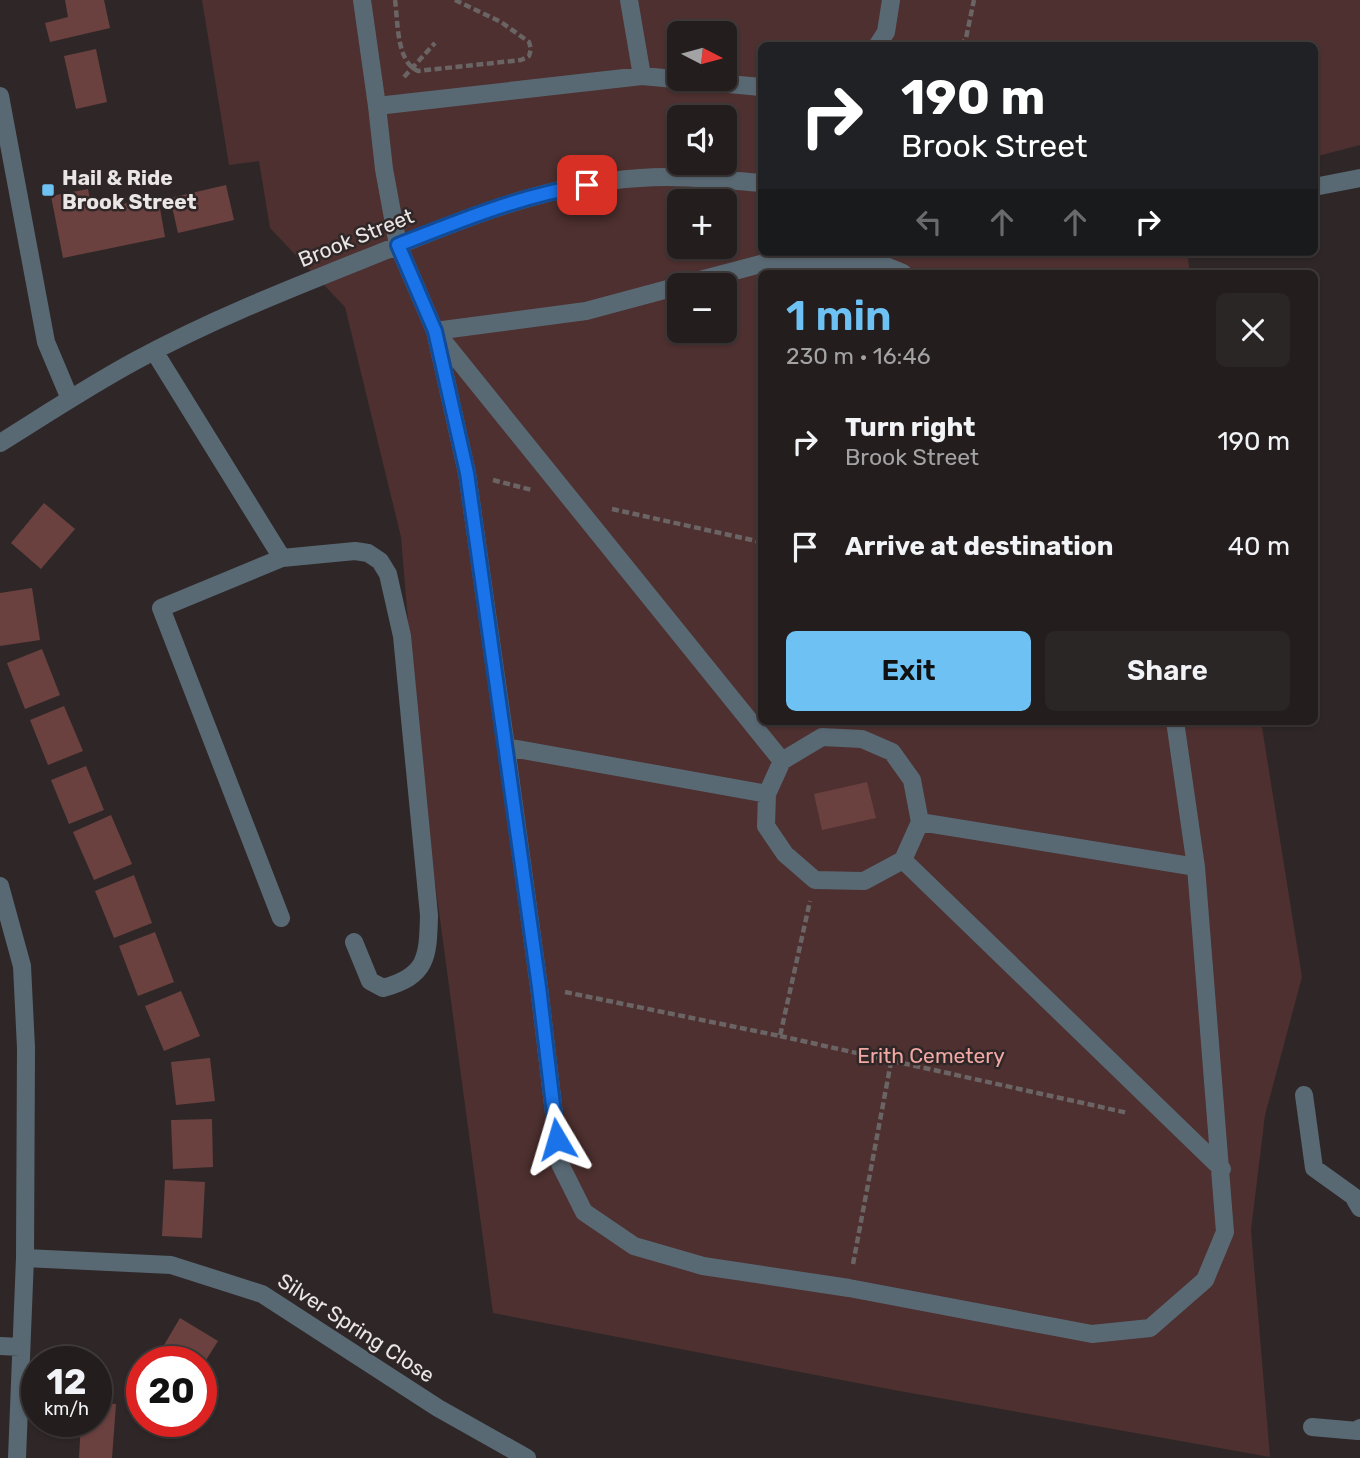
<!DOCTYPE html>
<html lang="en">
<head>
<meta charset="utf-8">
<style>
	:root { --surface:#231d1d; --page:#2b2626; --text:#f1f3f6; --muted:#a3a2a4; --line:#403b3b; --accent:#6dc2f3 }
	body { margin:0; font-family:Rubik,sans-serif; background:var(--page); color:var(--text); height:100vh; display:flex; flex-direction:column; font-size:26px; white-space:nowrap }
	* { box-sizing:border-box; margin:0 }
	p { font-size:23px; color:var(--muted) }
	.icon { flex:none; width:38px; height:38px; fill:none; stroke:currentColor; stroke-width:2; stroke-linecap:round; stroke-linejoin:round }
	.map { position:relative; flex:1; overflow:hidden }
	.sheet { position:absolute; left:758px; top:270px; width:560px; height:455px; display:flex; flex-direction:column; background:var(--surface); border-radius:10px; box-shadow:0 2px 5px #0004,0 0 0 2px var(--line) }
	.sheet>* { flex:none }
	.top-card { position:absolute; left:758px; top:42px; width:560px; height:214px; border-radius:10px; box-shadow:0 2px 5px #0004,0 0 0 2px var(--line); background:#202124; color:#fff; overflow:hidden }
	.needle { width:46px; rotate:96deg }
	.tools { position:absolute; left:667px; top:21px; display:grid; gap:14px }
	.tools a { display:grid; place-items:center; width:70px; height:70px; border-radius:10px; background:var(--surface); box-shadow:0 2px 5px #0004,0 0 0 2px var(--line); font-size:35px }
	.speed { position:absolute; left:21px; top:1346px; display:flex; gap:14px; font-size:35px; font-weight:700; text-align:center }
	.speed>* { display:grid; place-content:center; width:91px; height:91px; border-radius:50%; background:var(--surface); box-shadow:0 2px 5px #0004,0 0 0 2px var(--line); line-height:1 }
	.speed small { font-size:18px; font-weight:400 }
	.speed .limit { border:10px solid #d22; background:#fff; color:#111 }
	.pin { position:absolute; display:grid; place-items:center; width:60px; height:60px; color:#fff; margin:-30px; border-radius:14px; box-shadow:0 4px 10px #0006 }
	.me { position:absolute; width:77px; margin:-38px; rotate:353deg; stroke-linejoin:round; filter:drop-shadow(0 0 5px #0008) }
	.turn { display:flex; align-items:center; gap:24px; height:147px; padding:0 28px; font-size:32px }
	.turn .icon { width:91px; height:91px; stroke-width:2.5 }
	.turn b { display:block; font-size:49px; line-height:60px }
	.lanes { display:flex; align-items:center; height:66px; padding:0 28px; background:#0003; justify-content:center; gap:35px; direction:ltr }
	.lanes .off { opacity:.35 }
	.round { display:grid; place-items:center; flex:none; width:74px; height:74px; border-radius:10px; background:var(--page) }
	.overview { display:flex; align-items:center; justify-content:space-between; height:119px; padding:0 28px }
	h1 { font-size:42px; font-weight:600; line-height:52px; color:var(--accent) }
	.cta { display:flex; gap:14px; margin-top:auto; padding:14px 28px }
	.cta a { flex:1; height:80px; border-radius:10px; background:var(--accent); color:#111; font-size:28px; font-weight:600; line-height:80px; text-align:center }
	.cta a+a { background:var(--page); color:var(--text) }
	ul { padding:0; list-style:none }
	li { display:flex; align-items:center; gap:21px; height:105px; padding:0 28px }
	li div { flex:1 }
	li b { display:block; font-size:26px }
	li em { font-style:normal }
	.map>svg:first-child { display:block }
	.green { fill:#4d302f; fill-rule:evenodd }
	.building { fill:#6a413f }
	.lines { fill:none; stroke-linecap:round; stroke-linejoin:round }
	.path { stroke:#6b6464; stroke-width:4.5; stroke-dasharray:7 3.5; stroke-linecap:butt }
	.minor { stroke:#596974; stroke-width:18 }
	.route-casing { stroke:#114b97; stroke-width:18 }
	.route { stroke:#1a73e8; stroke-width:12 }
	.poi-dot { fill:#6dc2f3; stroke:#2f2727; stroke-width:2.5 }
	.labels { text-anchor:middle; stroke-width:5; stroke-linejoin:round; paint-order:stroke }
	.poi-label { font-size:21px; font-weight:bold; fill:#ebe6e6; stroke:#2f2727; text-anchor:start }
	.street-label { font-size:21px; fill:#ebe6e6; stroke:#2f2727 }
	.park-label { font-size:21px; fill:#f2a8a3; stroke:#2f2727 }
</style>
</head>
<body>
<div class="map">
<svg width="1360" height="1458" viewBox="0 0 1360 1458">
	<rect width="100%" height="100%" fill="#2f2727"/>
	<path class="green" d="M202,0H1360V145L1314,157V46H761V252H1187L1190,273H761V721H1261L1302,977L1265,1115L1251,1230L1270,1457L894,1390L493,1313L421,778L401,537L345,307L270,228L259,161L229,165ZM679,33H724V79H679ZM679,117H724V163H679ZM679,201H724V247H679ZM679,285H724V331H679Z"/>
	<path class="building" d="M65,0H104L110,28L50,42L45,23L68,17Z
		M96,49L107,102L76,109L64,56Z
		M226,185L234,220L178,233L170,198Z
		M88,189L92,210L158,197L165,237L63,258L51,196Z
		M44,503L75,529L41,569L11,543Z
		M32,588L40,640L0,646V593Z
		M42,649L60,695L25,709L7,663Z
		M64,706L83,751L48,765L30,720Z
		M86,766L104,810L69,824L51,780Z
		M867,782L876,818L822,830L814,794Z
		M111,815L132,864L94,880L73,832Z
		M134,875L152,923L114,938L95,891Z
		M155,932L174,982L138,996L119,946Z
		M181,991L200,1036L164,1051L145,1006Z
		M210,1058L215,1101L176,1105L171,1062Z
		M212,1119L213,1167L173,1169L171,1120Z
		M165,1180L205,1182L202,1238L162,1236Z
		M180,1318L218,1341L201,1368V1362H154Z
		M96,1403L116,1404L112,1458H79L81,1421H96Z"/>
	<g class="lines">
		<path class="path" d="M395,0C398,20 396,62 418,71L521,60L529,56L531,49L529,42L501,22L455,0
			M961,46L966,38L974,0
			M404,77L435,43
			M493,480L532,490
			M612,509L761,542
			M565,992L780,1036L810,901
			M780,1036L1128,1113
			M853,1264L891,1062"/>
		<path class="minor" d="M362,0L377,106
			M629,0L642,76L761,87
			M877,46L886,32L891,0
			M642,76L377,106L384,169L398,245L435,331L782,761
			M0,96L46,342L70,399
			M1314,187L1360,178
			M681,285L772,261L886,266L903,273
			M679,286L586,311L435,331L467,473L506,747L767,794L766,826L785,854L815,880L864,881L903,860L920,822L1196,867
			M154,351L282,558L161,608L281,918
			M0,443C45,415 89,386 135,361C216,317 302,284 387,250C467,217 552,183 640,178C680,175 721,180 761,183
			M282,558L355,551L368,553L380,561L388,574L402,636L429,915C428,958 427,976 383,988L370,981L354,942
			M506,747L539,987L560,1164L584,1212L634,1246L703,1266L849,1288L1092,1334L1150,1328L1205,1280L1225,1232L1196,867L1175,721
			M767,794L782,761L822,737L862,739L892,752L912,780L920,822
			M903,860L1222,1169
			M0,886L22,966L26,1048L25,1258L17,1458
			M1304,1095L1314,1168L1353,1196L1360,1208
			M25,1258L171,1265L262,1294L438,1408L527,1458
			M0,1346L20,1347
			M1312,1427L1358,1431L1360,1428"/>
	</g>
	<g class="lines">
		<g class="route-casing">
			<path id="route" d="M557,1139L539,987L467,473L435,331L398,245C459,221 522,195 587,185"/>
		</g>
		<use href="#route" class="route"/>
	</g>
	<rect class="poi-dot" x="41" y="183" width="14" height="14" rx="3.5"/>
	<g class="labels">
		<g class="poi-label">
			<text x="62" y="185">Hail &amp; Ride<tspan x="62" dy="24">Brook Street</tspan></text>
		</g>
		<g class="street-label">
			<text transform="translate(356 238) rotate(-22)" y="7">Brook Street</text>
			<text transform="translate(356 1328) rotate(33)" y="7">Silver Spring Close</text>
		</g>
		<g class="park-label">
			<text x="931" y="1063">Erith Cemetery</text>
		</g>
	</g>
</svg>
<div class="tools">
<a><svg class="needle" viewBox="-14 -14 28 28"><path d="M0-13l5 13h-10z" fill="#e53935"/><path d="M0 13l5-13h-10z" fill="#a3a2a4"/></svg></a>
<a><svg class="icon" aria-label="sound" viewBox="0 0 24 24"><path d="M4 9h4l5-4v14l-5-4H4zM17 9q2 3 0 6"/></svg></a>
<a>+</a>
<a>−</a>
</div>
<div class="speed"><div>12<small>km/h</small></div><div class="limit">20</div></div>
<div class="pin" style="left:587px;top:185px;background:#d93025"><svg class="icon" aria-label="arrive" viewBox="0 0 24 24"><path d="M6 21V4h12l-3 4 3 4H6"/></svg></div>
<svg class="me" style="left:557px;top:1139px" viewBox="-20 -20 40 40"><path d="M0-17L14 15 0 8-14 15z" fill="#1a73e8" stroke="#fff" stroke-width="4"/></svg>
<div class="top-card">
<div class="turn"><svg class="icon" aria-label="right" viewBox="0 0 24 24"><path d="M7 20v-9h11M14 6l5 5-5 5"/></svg><div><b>190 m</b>Brook Street</div></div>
<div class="lanes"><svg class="icon off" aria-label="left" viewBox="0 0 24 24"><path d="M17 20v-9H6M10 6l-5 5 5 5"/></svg><svg class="icon off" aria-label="ahead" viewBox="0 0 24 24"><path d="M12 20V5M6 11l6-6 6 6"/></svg><svg class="icon off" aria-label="ahead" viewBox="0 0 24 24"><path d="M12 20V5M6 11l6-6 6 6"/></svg><svg class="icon" aria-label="right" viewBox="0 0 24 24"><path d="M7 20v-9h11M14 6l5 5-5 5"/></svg></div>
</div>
<section class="sheet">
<div class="overview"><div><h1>1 min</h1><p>230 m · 16:46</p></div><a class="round"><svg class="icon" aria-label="close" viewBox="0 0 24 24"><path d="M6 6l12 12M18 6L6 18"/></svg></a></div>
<ul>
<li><svg class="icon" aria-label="right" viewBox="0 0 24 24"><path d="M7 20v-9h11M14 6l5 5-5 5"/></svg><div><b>Turn right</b><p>Brook Street</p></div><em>190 m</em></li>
<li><svg class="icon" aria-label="arrive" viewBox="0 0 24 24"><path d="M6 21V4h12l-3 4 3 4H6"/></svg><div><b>Arrive at destination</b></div><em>40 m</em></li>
</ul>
<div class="cta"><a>Exit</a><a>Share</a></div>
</section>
</div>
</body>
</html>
